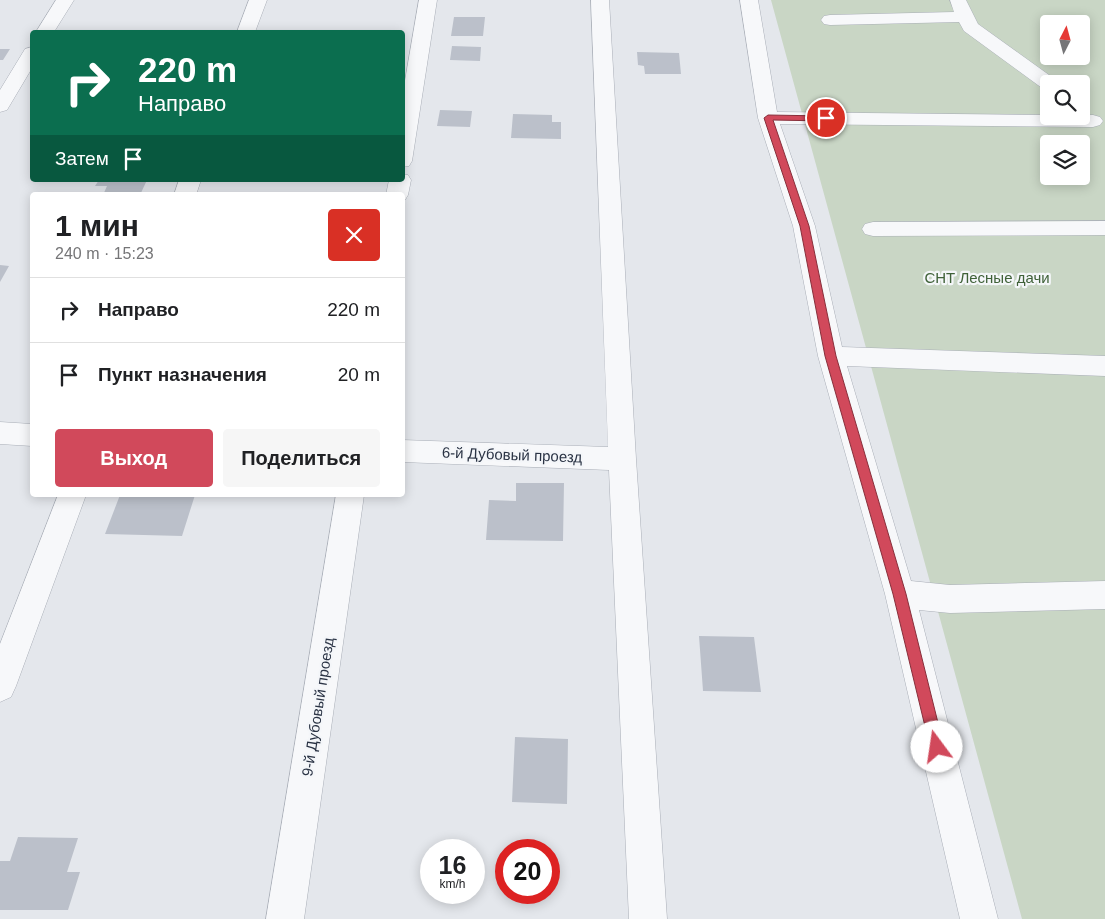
<!DOCTYPE html>
<html lang="ru">
<head>
<meta charset="utf-8">
<style>
	:root { --surface:#fff; --page:#f6f6f6; --text:#202124; --muted:#757577; --line:#e0e0e0; --accent:#d1495b }
	body { margin:0; font-family:Arial,sans-serif; background:var(--page); color:var(--text); height:100vh; display:flex; flex-direction:column; font-size:19px; white-space:nowrap }
	* { box-sizing:border-box; margin:0 }
	p { font-size:16px; color:var(--muted) }
	.icon { flex:none; width:28px; height:28px; fill:none; stroke:currentColor; stroke-width:2; stroke-linecap:round; stroke-linejoin:round }
	.map { position:relative; flex:1; overflow:hidden }
	.details { position:absolute; left:30px; top:192px; width:375px; height:305px; display:flex; flex-direction:column; background:var(--surface); border-radius:5px; box-shadow:0 2px 12px #0003 }
	.details>* { flex:none }
	.top-card { position:absolute; left:30px; top:30px; width:375px; height:152px; border-radius:5px; box-shadow:0 2px 12px #0003; background:#0b6e4f; color:#fff; overflow:hidden }
	.needle { width:32px; rotate:6deg }
	.buttons { position:absolute; left:1040px; top:15px; display:grid; gap:10px }
	.buttons a { display:grid; place-items:center; width:50px; height:50px; border-radius:5px; background:var(--surface); box-shadow:0 2px 12px #0003; font-size:25px }
	.speed { position:absolute; left:420px; top:839px; display:flex; gap:10px; font-size:25px; font-weight:700; text-align:center }
	.speed>* { display:grid; place-content:center; width:65px; height:65px; border-radius:50%; background:var(--surface); box-shadow:0 2px 12px #0003; line-height:1 }
	.speed small { font-size:12px; font-weight:400 }
	.speed .limit { border:8px solid #d22; background:#fff; color:#111 }
	.pin { position:absolute; display:grid; place-items:center; width:42px; height:42px; color:#fff; margin:-21px; border:2px solid #fff; border-radius:50%; box-shadow:0 1px 5px #0007 }
	.me { position:absolute; width:55px; margin:-28px; rotate:346deg; stroke-linejoin:round; filter:drop-shadow(0 0 4px #0008) }
	.turn { display:flex; align-items:center; gap:18px; height:105px; padding:0 25px; font-size:22px }
	.turn .icon { width:65px; height:65px; stroke-width:2.5 }
	.turn b { display:block; font-size:35px; line-height:42px }
	.then { display:flex; align-items:center; height:48px; padding:0 25px; background:#0003; gap:10px; font-size:19px }
	.round { display:grid; place-items:center; flex:none; width:52px; height:52px; border-radius:5px; background:var(--page) }
	.summary { display:flex; align-items:center; justify-content:space-between; height:85px; padding:0 25px }
	h1 { font-size:30px; font-weight:600; line-height:38px }
	.cta { display:flex; gap:10px; margin-top:auto; padding:10px 25px }
	.cta a { flex:1; height:58px; border-radius:5px; background:var(--accent); color:#fff; font-size:20px; font-weight:600; line-height:58px; text-align:center }
	.cta a+a { background:var(--page); color:var(--text) }
	ul { padding:0; list-style:none }
	li { display:flex; align-items:center; gap:15px; height:65px; padding:0 25px; border-top:1px solid var(--line) }
	li div { flex:1 }
	li b { display:block; font-size:19px }
	li em { font-style:normal }
	.map>svg:first-child { display:block }
	.green { fill:#c9d6c5; fill-rule:evenodd }
	.building { fill:#bbc0ca }
	.lines { fill:none; stroke-linecap:round; stroke-linejoin:round }
	.minor-casing { stroke:#a9aeb7; stroke-width:1 }
	.minor { fill:#f7f8fa; fill-rule:evenodd }
	.route { fill:#d1495b; stroke:#882f3b }
	.labels { text-anchor:middle; stroke-width:4.5; stroke-linejoin:round; paint-order:stroke }
	.park-label { font-size:15px; fill:#3f6138; stroke:#f4f6f9 }
	.street-label { font-size:15px; fill:#2b3445; stroke:#f4f6f9 }
</style>
</head>
<body>
<div class="map">
<svg width="1105" height="919" viewBox="0 0 1105 919">
	<rect width="100%" height="100%" fill="#e4e7ec"/>
	<path class="green" d="M771,0H1105V919H1022ZM1049,24H1081V56H1049ZM1049,84H1081V116H1049ZM1049,144H1081V176H1049Z"/>
	<path class="building" d="M454,17H485L483,36H451Z
		M452,46L481,47L480,61L450,60Z
		M0,49H10L3,60H0Z
		M637,52L679,53L681,74H645L644,66L638,65Z
		M440,110L472,111L470,127L437,126Z
		M513,114L552,115V122H561V139L511,138Z
		M99,180H147L140,195H103L107,186H95Z
		M0,265L9,266L0,282Z
		M516,483H564L563,541L486,540L489,500L516,501Z
		M120,495H195L182,536L105,534Z
		M699,636L754,637L761,692L703,691Z
		M515,737L568,739L567,804L512,802Z
		M18,837L78,838L67,872H80L68,910H0V861H10Z"/>
	<g class="lines">
		<g class="minor-casing">
			<path id="minor" d="M56,0H74L54,32H36Z
				M249,0H267L255,32H237Z
				M419,0H437L412,161L409,166L402,167V98Z
				M591,0H609L636,459L667,919H629L609,470L402,462V440L608,447Z
				M740,0H758L777,112L1049,115V116L1093,115L1100,117L1103,121L1100,125L1093,127L780,124L815,226L842,347L1105,356V376L847,366L911,581L950,585L1105,581V609L950,613L919,610L998,919H960L885,594L818,356L793,226L758,118Z
				M950,0H966L978,24L1056,80L1058,84H1049V90L1042,88L964,31L959,22L830,25L824,24L821,20L824,16L830,15L954,12Z
				M32,47V68L7,110L0,112V90L25,49Z
				M402,174L408,175L411,180L408,195L405,200L402,201V195H386L389,180H402Z
				M179,180H201L196,195H174Z
				M1105,221V235L873,236L865,234L862,229L865,224L873,222Z
				M0,422L32,424V446L0,444Z
				M58,495H86L16,686L11,697L0,702V644Z
				M336,495H364L304,919H266Z"/>
		</g>
		<use href="#minor" class="minor"/>
	</g>
	<path class="route" d="M768,115L826,116L830,118L826,121L773,120L809,226L836,356L906,594L944,747L942,752L937,754L932,752L930,747L893,594L825,356L800,226L764,118Z"/>
	<g class="labels">
		<g class="park-label">
			<text x="987" y="283">СНТ Лесные дачи</text>
		</g>
		<g class="street-label">
			<text transform="translate(512 455) rotate(2)" y="5">6-й Дубовый проезд</text>
			<text transform="translate(318 707) rotate(-81)" y="5">9-й Дубовый проезд</text>
		</g>
	</g>
</svg>
<div class="buttons">
<a><svg class="needle" viewBox="-14 -14 28 28"><path d="M0-13l5 13h-10z" fill="#e53935"/><path d="M0 13l5-13h-10z" fill="#757577"/></svg></a>
<a><svg class="icon" aria-label="search" viewBox="0 0 24 24"><circle cx="10" cy="10" r="6"/><path d="M15 15l6 6"/></svg></a>
<a><svg class="icon" aria-label="layers" viewBox="0 0 24 24"><path d="M12 4l9 5-9 5-9-5zM3 14l9 5 9-5"/></svg></a>
</div>
<div class="speed"><div>16<small>km/h</small></div><div class="limit">20</div></div>
<div class="pin" style="left:826px;top:118px;background:#d93025"><svg class="icon" aria-label="arrive" viewBox="0 0 24 24"><path d="M6 21V4h12l-3 4 3 4H6"/></svg></div>
<svg class="me" style="left:937px;top:747px" viewBox="-20 -20 40 40"><circle r="19" fill="#fff"/><path d="M0-13L10 11 0 6-10 11z" fill="#d1495b"/></svg>
<div class="top-card">
<div class="turn"><svg class="icon" aria-label="right" viewBox="0 0 24 24"><path d="M7 20v-9h11M14 6l5 5-5 5"/></svg><div><b>220 m</b>Направо</div></div>
<div class="then">Затем<svg class="icon" aria-label="arrive" viewBox="0 0 24 24"><path d="M6 21V4h12l-3 4 3 4H6"/></svg></div>
</div>
<section class="details">
<div class="summary"><div><h1>1 мин</h1><p>240 m · 15:23</p></div><a class="round" style="background:#d93025;color:#fff"><svg class="icon" aria-label="close" viewBox="0 0 24 24"><path d="M6 6l12 12M18 6L6 18"/></svg></a></div>
<ul>
<li><svg class="icon" aria-label="right" viewBox="0 0 24 24"><path d="M7 20v-9h11M14 6l5 5-5 5"/></svg><div><b>Направо</b></div><em>220 m</em></li>
<li><svg class="icon" aria-label="arrive" viewBox="0 0 24 24"><path d="M6 21V4h12l-3 4 3 4H6"/></svg><div><b>Пункт назначения</b></div><em>20 m</em></li>
</ul>
<div class="cta"><a>Выход</a><a>Поделиться</a></div>
</section>
</div>
</body>
</html>
